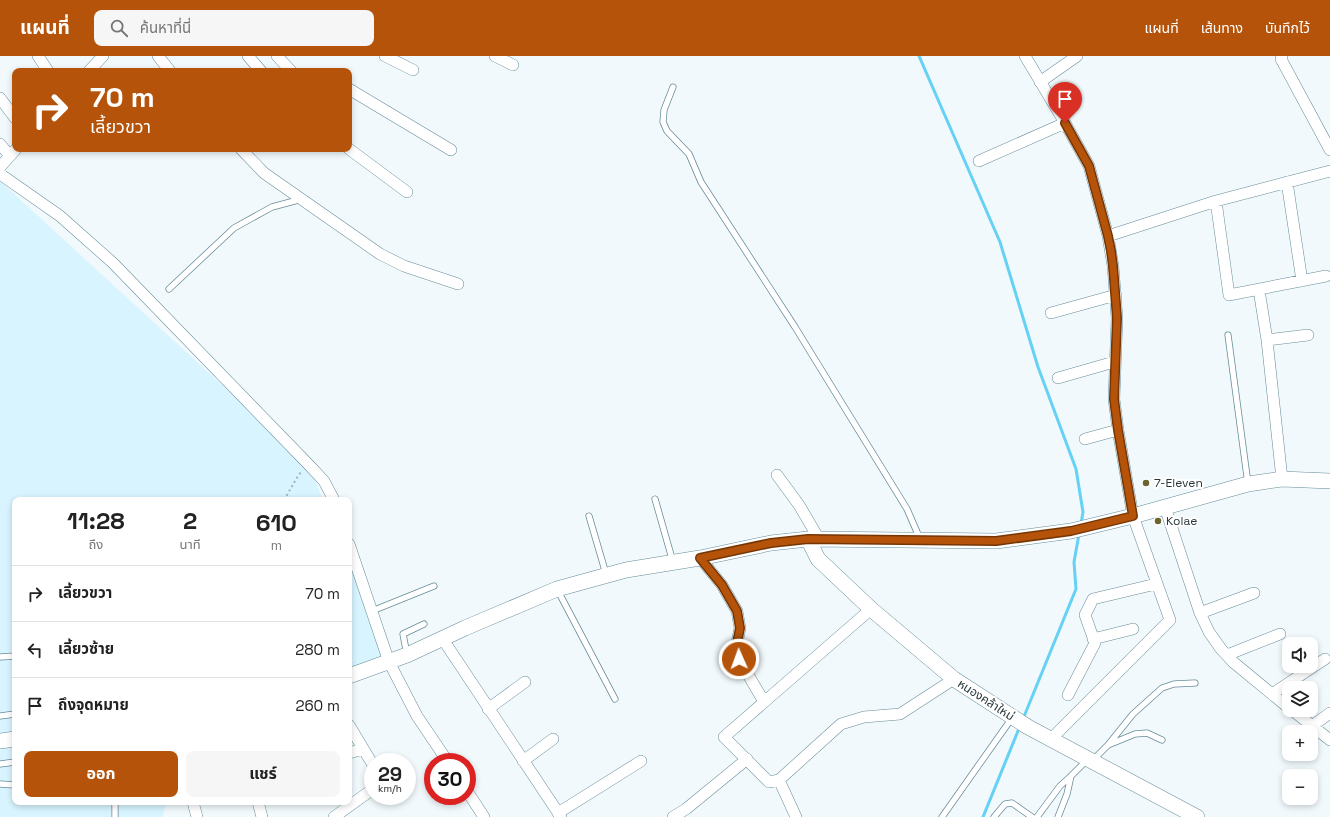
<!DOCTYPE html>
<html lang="th">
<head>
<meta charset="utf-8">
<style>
	:root { --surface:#fff; --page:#f6f6f6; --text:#222; --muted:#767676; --line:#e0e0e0; --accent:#b45309 }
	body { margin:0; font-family:"Space Grotesk","Noto Sans Thai",sans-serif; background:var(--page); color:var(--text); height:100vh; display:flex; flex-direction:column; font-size:15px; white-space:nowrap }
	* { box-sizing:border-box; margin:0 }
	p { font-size:13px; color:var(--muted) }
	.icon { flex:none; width:22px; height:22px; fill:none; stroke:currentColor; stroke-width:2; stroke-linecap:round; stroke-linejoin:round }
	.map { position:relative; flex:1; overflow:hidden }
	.sheet { position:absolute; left:12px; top:441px; width:340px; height:308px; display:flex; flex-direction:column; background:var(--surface); border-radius:8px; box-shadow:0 2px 6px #0003 }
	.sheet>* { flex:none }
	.guide { position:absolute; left:12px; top:12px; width:340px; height:84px; border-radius:8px; box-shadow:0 2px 6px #0003; background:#b45309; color:#fff; overflow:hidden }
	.tools { position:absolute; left:1282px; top:581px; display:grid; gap:8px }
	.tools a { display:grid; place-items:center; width:36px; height:36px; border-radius:8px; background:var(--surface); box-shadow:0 2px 6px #0003; font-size:20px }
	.speed { position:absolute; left:364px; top:697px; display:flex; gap:8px; font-size:20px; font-weight:700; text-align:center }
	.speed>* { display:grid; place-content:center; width:52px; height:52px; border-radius:50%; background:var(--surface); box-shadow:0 2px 6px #0003; line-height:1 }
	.speed small { font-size:10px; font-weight:400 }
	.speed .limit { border:6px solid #d22; background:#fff; color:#111 }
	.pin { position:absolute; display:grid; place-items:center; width:34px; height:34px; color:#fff; margin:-41px -17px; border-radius:50% 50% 50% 0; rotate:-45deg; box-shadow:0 0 4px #0007 }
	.pin .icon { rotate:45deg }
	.me { position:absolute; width:44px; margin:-22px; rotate:358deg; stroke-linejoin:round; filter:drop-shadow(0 0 3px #0008) }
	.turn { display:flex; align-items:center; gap:14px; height:84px; padding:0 12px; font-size:18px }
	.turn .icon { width:52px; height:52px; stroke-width:2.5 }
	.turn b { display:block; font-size:28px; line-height:34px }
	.eta { display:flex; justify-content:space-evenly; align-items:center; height:68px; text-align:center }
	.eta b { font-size:24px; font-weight:700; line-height:28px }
	.button { display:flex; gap:8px; margin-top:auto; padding:8px 12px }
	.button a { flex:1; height:46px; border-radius:8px; background:var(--accent); color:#fff; font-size:16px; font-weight:700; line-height:46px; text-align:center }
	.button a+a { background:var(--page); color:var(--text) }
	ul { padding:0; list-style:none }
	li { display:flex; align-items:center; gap:12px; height:56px; padding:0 12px; border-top:1px solid var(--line) }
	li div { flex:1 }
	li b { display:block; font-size:15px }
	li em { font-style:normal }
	header { display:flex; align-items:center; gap:24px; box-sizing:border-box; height:56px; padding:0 20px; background:var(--accent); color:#fff }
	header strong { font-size:19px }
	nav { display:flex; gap:22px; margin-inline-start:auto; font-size:14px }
	.search { width:280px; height:36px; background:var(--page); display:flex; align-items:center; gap:10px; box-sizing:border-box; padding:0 14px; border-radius:8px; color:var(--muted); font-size:15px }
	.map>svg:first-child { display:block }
	.built { fill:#d8f4ff }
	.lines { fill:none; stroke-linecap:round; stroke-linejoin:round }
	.stream { stroke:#65d1f4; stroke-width:3 }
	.lane-casing { stroke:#678c99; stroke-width:7 }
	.street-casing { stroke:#678c99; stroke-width:12 }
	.secondary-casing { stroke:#678c99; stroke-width:16 }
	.path { stroke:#a6b1b5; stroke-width:2; stroke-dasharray:2 3; stroke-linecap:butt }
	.lane { stroke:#fff; stroke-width:5.5 }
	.street { stroke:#fff; stroke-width:11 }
	.secondary { stroke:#fff; stroke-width:15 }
	.route-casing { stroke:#753606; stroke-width:10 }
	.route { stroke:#b45309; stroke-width:7 }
	.poi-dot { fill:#6d632f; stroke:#fff; stroke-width:1.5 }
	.labels { text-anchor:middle; stroke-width:4; stroke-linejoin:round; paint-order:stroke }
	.poi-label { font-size:12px; fill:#27373c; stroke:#fff; text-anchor:start }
	.street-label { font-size:12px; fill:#27373c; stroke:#fff }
</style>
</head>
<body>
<header>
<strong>แผนที่</strong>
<div class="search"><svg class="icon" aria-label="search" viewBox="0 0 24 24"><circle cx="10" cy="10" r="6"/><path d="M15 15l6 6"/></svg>ค้นหาที่นี่</div>
<nav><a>แผนที่</a><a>เส้นทาง</a><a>บันทึกไว้</a></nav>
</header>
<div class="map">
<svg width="1330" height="761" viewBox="0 0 1330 761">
	<rect width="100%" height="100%" fill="#f1f9fc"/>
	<path class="built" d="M0,125L309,409L323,444H15V746H167L162,761H0Z
		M349,507L389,606L349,617Z"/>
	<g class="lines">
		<path class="stream" d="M919,0L1000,186L1038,311L1076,413L1083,456L1081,468
			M1023,663L1076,533L1074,506L1079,478
			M983,761L1020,670"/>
		<g class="lane-casing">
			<path id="lane" d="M673,31L664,54L663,66L667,75L689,98L701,126L795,271L907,453L920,483
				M169,233L234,172L272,151L302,143
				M1228,279L1248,428
				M655,443L673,506
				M589,460L606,518
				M557,533L615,643
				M372,555L434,530
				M407,599L403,578L424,568
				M0,601L15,600
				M0,660L15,658
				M1108,689L1135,678L1147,677L1162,684
				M1092,705L1108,689L1133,658L1162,632L1174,628L1195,627
				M0,708L15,706
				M0,728L15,729
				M115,761V746
				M942,761L1012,662
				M994,761L1005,748L1012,747L1032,761
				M1037,761L1060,730L1071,720
				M1058,761L1067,738L1071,720L1088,703"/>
		</g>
		<g class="street-casing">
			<path id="street" d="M38,0L48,15
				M158,0L170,15
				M248,0L261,15
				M277,0L291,15
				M385,0L413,14
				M495,0L513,9
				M1025,0L1065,67L1089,110L1108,180L1113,210L1117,262L1114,343L1118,374L1133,460L1170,564L1051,683
				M1282,0L1281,3L1330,94
				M89,15L103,0
				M1040,26L1077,0
				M349,33L451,94
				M0,42L15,62
				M0,88L10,100
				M241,93L264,117L380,198L404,210L458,228
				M349,93L407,136
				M979,105L1065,67
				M0,111L16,93
				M0,118L60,160L113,207L309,409L324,425L334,444
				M1287,126L1302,225
				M1216,145L1229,239L1326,220
				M1108,180L1216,145L1330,115
				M1259,234L1267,284L1282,423
				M1051,257L1116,239
				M1267,284L1308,279
				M1058,322L1114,306
				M1085,383L1118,374
				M777,419L799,449L819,483
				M1165,451L1200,557L1209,576L1221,593L1233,606L1289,652
				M349,488L389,606L417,660L448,706
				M700,502L722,529L737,555L740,572L737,587L739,603L764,646
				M871,553L724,681L769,726L779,724L841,668L864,661L900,658L954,623
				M1200,557L1254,537
				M442,582L561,761
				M1093,583L1133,573
				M1227,599L1280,578
				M1272,638L1325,603
				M1068,639L1095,587L1085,559L1093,543L1156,528
				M488,653L525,626
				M1292,654L1330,684
				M349,669L373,709
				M1312,670L1330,657
				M349,697L363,693
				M523,705L553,683
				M779,724L796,761
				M467,735L484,761
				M193,746L197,761
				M258,746L262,761
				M558,757L641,705
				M334,761L373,733
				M673,761L686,753L747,703"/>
		</g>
		<g class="secondary-casing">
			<path id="secondary" d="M808,483L818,503L871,553L954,623L1028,671L1197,761
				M349,620L407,599L465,572L557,533L626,514L700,502L771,487L808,483L996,485L1071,475L1133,460L1248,428L1282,423L1330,425
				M0,685L15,683"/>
		</g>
		<path class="path" d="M284,444L298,420L301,416"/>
		<use href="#lane" class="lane"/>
		<use href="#street" class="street"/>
		<use href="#secondary" class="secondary"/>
	</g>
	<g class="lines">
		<g class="route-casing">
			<path id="route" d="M739,603L737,587L740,572L737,555L722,529L700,502L771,487L808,483L996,485L1071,475L1133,460L1118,374L1114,343L1117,262L1113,210L1111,195L1108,180L1089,110L1065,67"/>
		</g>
		<use href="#route" class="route"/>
	</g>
	<g class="poi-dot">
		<circle cx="1146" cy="427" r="4"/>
		<circle cx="1158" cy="465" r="4"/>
	</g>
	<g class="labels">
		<g class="poi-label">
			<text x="1154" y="431">7-Eleven</text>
			<text x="1166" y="469">Kolae</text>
		</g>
		<g class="street-label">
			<text transform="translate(986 644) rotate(33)" y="4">หนองคล้าใหม่</text>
		</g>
	</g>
</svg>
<div class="tools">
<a><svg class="icon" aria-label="sound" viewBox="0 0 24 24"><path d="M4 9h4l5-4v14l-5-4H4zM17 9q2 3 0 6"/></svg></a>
<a><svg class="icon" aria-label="layers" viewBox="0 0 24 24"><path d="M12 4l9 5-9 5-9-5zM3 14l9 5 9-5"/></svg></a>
<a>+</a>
<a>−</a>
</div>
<div class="speed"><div>29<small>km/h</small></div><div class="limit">30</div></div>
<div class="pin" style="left:1065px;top:67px;background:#d93025"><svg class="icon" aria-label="arrive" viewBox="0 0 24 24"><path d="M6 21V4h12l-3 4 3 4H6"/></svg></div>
<svg class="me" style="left:739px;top:603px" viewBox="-20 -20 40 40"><circle r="17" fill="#b45309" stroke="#fff" stroke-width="3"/><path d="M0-11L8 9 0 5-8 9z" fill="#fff"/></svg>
<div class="guide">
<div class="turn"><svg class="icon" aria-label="right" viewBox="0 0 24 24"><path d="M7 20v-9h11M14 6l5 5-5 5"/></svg><div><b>70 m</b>เลี้ยวขวา</div></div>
</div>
<section class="sheet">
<div class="eta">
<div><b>11:28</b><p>ถึง</p></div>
<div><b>2</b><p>นาที</p></div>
<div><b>610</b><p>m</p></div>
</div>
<ul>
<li><svg class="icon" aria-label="right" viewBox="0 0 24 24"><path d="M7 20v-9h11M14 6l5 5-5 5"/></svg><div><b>เลี้ยวขวา</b></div><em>70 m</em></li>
<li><svg class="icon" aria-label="left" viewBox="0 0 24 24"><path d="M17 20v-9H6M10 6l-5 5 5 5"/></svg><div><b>เลี้ยวซ้าย</b></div><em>280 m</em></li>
<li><svg class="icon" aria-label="arrive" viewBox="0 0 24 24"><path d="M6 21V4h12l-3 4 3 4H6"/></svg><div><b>ถึงจุดหมาย</b></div><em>260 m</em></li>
</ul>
<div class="button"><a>ออก</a><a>แชร์</a></div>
</section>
</div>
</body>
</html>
